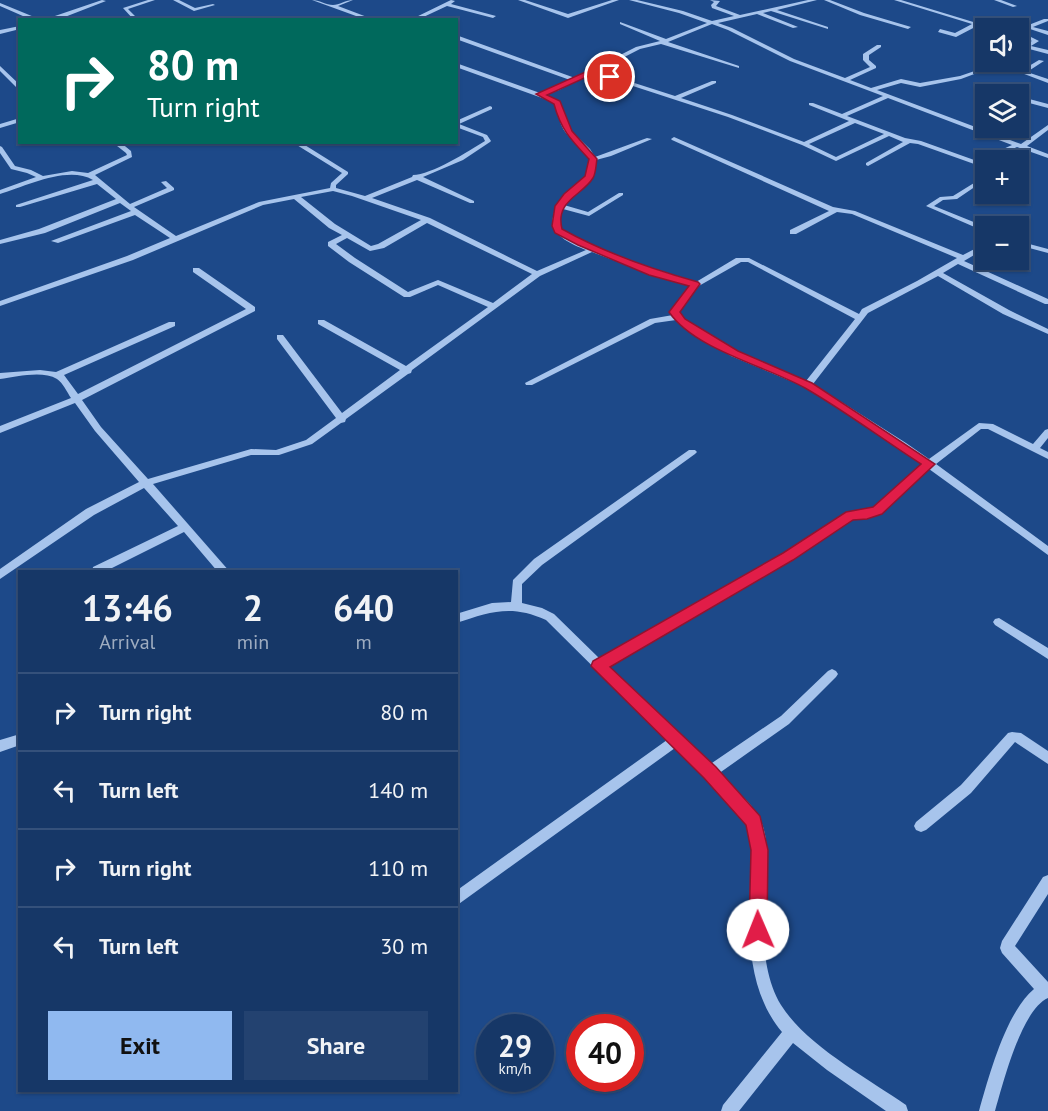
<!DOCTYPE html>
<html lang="en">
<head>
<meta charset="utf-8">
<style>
	:root { --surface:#163767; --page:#234270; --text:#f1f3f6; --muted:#9eacc0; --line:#35517b; --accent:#90b9f0 }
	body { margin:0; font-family:"PT Sans",sans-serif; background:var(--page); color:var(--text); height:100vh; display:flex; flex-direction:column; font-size:22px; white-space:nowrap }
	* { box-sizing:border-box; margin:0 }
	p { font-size:20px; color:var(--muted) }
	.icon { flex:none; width:33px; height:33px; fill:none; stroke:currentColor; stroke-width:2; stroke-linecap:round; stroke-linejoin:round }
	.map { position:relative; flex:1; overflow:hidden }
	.drawer { position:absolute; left:18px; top:570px; width:440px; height:522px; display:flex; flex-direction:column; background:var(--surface); border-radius:0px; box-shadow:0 2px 4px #0004,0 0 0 2px var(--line) }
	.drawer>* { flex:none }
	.banner { position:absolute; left:18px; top:18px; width:440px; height:126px; border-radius:0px; box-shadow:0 2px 4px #0004,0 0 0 2px var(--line); background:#00695c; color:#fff; overflow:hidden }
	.controls { position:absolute; left:975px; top:18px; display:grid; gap:12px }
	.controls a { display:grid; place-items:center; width:54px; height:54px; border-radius:0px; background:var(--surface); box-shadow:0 2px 4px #0004,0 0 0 2px var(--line); font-size:30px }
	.speed { position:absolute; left:476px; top:1014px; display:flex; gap:12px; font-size:30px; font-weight:700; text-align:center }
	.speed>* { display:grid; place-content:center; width:78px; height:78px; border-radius:50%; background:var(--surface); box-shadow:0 2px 4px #0004,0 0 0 2px var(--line); line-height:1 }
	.speed small { font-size:15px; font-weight:400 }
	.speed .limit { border:9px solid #d22; background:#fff; color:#111 }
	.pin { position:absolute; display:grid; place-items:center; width:51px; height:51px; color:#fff; margin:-26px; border:3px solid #fff; border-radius:50%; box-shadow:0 2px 6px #0007 }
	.me { position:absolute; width:66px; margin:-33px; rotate:359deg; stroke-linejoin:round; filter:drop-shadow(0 0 4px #0008) }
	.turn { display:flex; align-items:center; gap:21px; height:126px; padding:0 30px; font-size:27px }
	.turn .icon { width:78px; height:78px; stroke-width:2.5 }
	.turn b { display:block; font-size:42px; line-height:51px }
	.eta { display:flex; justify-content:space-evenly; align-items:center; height:102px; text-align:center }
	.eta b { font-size:36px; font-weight:800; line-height:42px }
	.button { display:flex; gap:12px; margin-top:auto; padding:12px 30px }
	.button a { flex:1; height:69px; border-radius:0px; background:var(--accent); color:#111; font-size:24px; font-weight:800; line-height:69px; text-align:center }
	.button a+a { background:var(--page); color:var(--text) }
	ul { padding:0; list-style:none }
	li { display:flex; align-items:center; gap:18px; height:78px; padding:0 30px; border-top:2px solid var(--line) }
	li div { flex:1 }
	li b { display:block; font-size:22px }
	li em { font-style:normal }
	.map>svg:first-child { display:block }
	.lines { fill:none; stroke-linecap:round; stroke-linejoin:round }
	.minor { fill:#a7c4ec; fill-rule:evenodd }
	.route { fill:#e11d48; stroke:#92132f; stroke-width:1.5 }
</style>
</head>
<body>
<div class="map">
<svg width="1048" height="1111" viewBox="0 0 1048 1111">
	<rect width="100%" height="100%" fill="#1d4989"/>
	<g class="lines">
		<path class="minor" d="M102,0L106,1L57,20H51L52,17Z
			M148,0H155L128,9L139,20H134L123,8Z
			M173,0H179L195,8L213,4L215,5L194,11Z
			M312,0C319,0 326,5 333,5C339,5 346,0 353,0L338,6L375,20H367Z
			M451,0L455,1L451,4L496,16L493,18L447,6L417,20H410Z
			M518,0H525L568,14L612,0H619L568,18Z
			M629,0H637L683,11L712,21L734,16L712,8L711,5L714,2L710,0L720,1L716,6L740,15L808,0H817L777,10L828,27V29L771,11L763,13L798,27L793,28L757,14L718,23L732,28L794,59L845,78L870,67L863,60V54L877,45H881V47L869,55V60L876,66V68L850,80L871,88L901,79L920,83L960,76L1001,62V64L961,79L920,87L901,83L877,90L1021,144L1048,125V130L1027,146L1048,154V158L1017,147L977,165L918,144L910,143L868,166L866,165V163L903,142L889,136L836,161L802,145L728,117L593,73L559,90L545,95L560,101L569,129L590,149L595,157L647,138L652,139L611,156L596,160C596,183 575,188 564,205L588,212L619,193H623V195L589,216L563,209L560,218L561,228L570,236L626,260L696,282L736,258H749L859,314L862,309L917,281L957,258L852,214L837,212L796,234H790V230L829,211L672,140L671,139L674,137L833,207L855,211L963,255L986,243V248L964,261L1048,299V304H1045L958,264L943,273L1009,310L1048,329V334L1003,314L938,276L868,313L813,384L906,443L929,459L979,423L993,424L1033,444L1045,430L1048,429V438L1040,448L1048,452V459L988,429H981L936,464L1048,546V555L929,469L881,514L867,519H853L792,560L608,666L709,765L781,716L828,671L832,669L836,671L838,674L836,677L789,724L718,774C731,787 750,800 759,817C771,840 766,868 765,893C762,929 762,974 781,1005C806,1045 867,1078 906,1105L908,1111H886L827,1070L793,1043L739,1111H721L723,1105L782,1032C749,993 747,936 751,888C753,868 758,842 748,824C743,813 732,805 724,797C708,781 691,764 675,748L456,906V891L667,740L546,620C511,604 490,612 456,623V614L492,603L511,602L513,580L534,559L689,450H695L697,452L695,454L542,565L522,584V603L542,608L554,614L600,659L784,554L847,512L866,511L873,508L923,464L900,447L805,387L731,356L678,323L676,320L655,323L532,385H526L525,383L650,319L673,315L671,312L690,285L642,271L592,252L540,276L412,370L411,373L408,374L346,419L345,422L341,423L312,444L279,455H251L153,484L230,572H218L184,532L104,572H92L93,567L178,526L144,488L94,515L0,579V569L86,509L139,482L95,431L75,403L0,433V426L71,398C67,392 63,383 57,379C42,370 16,377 0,379V373L40,370L56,372L169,322H175V326L64,375L78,394L246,309L193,272V268H199L255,307V311L82,400L101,427L148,479L251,449L276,450L306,440L336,418L277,339V335H283L342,413L400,370L318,324V320H324L406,366L488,307L438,285L410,297H404L349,262L328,246V242L342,235L329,228L294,199L263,205L133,260L0,306V301L127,256L170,238L135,215L58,243L51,241L131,211L120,203L45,233L0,244V240L39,229L116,199L97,184L20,207H16V205L93,180C68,165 26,186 0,194V190L36,177L27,173L11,169L0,153V146L2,147L15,166L31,170L43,176L72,171L88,173L127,155L126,153L112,142H120L131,151L132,157L95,175L130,204L167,188L161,182L166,181L174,188V190L134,207L176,236L259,202L330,188L331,183L342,173L292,142H300L348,172V174L336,185V188L365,196L412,177L413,175C431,175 469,151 485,141L483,137L456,127V121L490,106L492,107V109L459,124L487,135L491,141L490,142L463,160L423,177L474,201V203H470L417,180L372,198L430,218L537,271L586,250C572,244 550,236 553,217C558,192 592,183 590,161C588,149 573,142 566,133C559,125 559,113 556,103L456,67V63L540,93L570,80L456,39V35L575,78L636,47L660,41L620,24V22L666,39L707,23L679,13ZM712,24L728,30L790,61L883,96L842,114L813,103H809V105L849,121L804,142L732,115L681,98L716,83V81H712L675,96L597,71L640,49L661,44L739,68V66L668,42ZM888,98L1012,145L977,161L921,141L905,138L847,116ZM855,123L884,134L836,157L809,144ZM333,191L352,196L421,220L378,244L371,246L335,224L301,197ZM427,223L532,274L493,303L438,280L408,292L355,258L336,244L347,238L370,251L384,248ZM741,262H748L855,319L806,381L737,352L684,319L679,312L697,287Z
			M824,0H830L864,13L911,27L908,29L860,15Z
			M894,0H901L993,28H986L977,26L956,37L938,32L940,29L955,33L972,24Z
			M994,0H1001L1017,6L1013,7Z
			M0,3L39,19V20H32L0,6Z
			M1044,19H1048V21L1033,27L1048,31V35L1030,29L1027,35L1039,41L1031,46L1048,50V54L1018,46V43L1025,44L1032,41L1021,36L1026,26Z
			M20,26V29L0,34V30Z
			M1039,60L1044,61L1027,72L1048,79V83L1019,72Z
			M0,66L20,85V91L0,71Z
			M995,88L1012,93L1013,94H1005L993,91V89Z
			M1018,96L1048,104V108L1018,100Z
			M20,118V122L0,128V124Z
			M974,183L979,184L957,199L943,200L934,206L986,227V232L926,206L940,197L953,196Z
			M1018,241L1048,249V253L1018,245Z
			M999,618L1048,648V659L995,625L993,622L995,619Z
			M1012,732L1021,733L1048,751V764L1015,742L971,793L926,830L921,832L916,830L914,826L916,822L961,785L1008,733Z
			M20,734V745L0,752V740Z
			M1048,875V894L1015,946L1048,982V998C1021,1010 1003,1084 995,1111H979C989,1076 1006,1012 1034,989L1002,953L1000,948L1002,941L1043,877Z"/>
	</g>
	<path class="route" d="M592,69L614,77L610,79L593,74L547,95L560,101L572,131L597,159C596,164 596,173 593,178C582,196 555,200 562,229C605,253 651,269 698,282L700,284L680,312L685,319L738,351L812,383L935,464L882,514L867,519L853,520L793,560L610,667L716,767L760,816L768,850L767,930L765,936L758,939L751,936L749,930L751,850L746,825L704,778L591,666L593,661L783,553L846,512L873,507L921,464C882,439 845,411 805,388C766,366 695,350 669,312L689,286L649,275L578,245L555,233L552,226L555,206L564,194L585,176L589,159C571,140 561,130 554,104L536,94Z"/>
</svg>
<div class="controls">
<a><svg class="icon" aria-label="sound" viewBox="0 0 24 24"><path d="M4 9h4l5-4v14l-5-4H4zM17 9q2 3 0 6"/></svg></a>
<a><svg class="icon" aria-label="layers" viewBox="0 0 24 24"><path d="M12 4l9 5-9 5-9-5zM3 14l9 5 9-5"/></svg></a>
<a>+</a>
<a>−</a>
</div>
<div class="speed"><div>29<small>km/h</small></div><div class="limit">40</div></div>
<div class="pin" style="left:610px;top:77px;background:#d93025"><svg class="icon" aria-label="arrive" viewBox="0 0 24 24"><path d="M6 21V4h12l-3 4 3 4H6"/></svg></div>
<svg class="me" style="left:758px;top:930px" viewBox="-20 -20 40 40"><circle r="19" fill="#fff"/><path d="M0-13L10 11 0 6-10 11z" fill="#e11d48"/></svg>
<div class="banner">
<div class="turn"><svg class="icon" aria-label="right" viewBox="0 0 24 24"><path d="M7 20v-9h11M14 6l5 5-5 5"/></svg><div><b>80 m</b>Turn right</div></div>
</div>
<section class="drawer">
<div class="eta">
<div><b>13:46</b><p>Arrival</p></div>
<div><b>2</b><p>min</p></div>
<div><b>640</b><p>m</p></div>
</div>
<ul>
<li><svg class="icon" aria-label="right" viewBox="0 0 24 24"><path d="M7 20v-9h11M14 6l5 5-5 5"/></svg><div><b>Turn right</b></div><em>80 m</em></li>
<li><svg class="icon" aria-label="left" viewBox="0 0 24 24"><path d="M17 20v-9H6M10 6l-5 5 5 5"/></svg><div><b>Turn left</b></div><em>140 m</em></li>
<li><svg class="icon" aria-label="right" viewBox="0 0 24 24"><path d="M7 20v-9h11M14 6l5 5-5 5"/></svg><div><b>Turn right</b></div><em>110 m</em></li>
<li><svg class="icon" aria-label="left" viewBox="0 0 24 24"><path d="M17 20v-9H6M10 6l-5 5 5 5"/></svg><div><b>Turn left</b></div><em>30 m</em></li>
</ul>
<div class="button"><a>Exit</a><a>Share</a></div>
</section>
</div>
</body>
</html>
